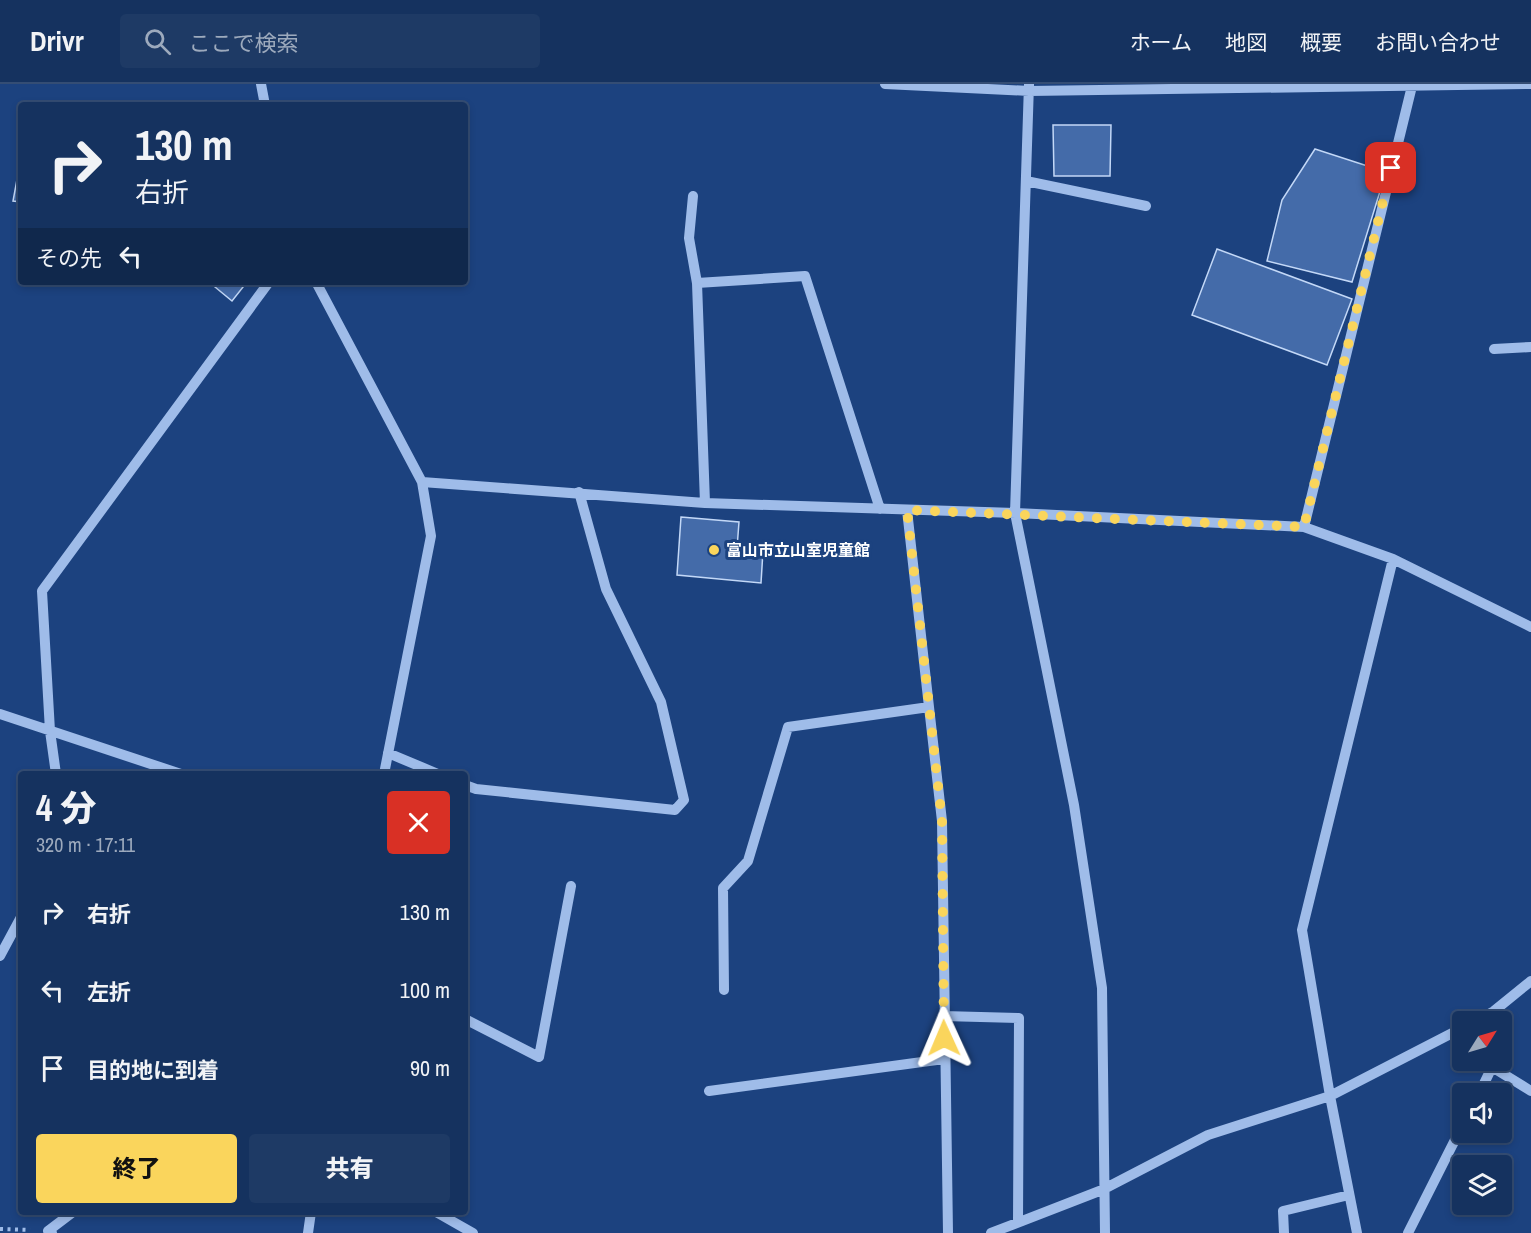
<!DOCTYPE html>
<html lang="ja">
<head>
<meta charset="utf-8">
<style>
	:root { --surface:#15325f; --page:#1e3a65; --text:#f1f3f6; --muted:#9daabd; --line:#344d74; --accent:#fad55c }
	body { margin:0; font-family:"Archivo Narrow","Noto Sans JP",sans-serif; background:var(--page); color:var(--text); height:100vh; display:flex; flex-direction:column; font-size:22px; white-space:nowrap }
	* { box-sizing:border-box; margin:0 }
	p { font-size:20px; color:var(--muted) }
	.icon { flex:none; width:33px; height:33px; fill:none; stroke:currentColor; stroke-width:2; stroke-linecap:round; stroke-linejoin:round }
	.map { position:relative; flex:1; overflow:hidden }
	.panel { position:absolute; left:18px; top:687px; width:450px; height:444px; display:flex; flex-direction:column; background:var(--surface); border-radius:6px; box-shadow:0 3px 9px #0003,0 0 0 2px var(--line) }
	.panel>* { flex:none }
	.guide { position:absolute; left:18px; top:18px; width:450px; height:183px; border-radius:6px; box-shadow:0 3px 9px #0003,0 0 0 2px var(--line); background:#15325f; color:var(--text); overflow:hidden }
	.needle { width:39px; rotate:53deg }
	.controls { position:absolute; left:1452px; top:927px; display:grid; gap:12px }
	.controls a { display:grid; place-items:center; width:60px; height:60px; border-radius:6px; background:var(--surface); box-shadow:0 3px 9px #0003,0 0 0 2px var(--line); font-size:30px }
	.pin { position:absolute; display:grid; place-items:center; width:51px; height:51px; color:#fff; margin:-26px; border-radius:12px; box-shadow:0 3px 9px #0006 }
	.me { position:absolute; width:66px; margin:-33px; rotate:359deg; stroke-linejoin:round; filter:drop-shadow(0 0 4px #0008) }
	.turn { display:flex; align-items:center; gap:21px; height:126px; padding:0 18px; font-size:27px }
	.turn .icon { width:78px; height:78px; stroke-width:2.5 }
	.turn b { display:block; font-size:42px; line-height:51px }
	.then { display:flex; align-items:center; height:57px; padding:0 18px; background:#0003; gap:12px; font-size:22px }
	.round { display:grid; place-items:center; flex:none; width:63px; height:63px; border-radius:6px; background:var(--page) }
	.head { display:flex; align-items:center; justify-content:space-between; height:102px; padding:0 18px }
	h1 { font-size:36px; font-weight:800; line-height:45px }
	.cta { display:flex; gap:12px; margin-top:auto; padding:12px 18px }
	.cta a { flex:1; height:69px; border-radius:6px; background:var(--accent); color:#111; font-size:24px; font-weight:800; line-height:69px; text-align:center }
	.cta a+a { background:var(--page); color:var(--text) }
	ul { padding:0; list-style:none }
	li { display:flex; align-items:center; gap:18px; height:78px; padding:0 18px }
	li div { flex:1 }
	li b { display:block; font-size:22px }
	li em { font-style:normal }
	header { display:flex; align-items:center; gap:36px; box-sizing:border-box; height:84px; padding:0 30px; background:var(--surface); border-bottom:2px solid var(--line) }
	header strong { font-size:28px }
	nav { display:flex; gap:33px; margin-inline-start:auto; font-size:21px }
	.search { width:420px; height:54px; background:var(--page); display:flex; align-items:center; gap:15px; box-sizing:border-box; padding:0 21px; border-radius:6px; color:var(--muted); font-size:22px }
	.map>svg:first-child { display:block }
	.building { fill:#446ba9; stroke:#c3d8f7; stroke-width:1.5 }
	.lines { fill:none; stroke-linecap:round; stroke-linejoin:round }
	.path { stroke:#9fbce9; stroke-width:4; stroke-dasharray:3 4.5; stroke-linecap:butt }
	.minor { stroke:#9fbce9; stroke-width:10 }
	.route { stroke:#fad55c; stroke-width:10; stroke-dasharray:0 18 }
	.poi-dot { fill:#fad55c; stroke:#1c427f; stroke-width:2 }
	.labels { text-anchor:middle; stroke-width:6; stroke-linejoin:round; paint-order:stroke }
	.poi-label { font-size:16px; font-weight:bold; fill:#fff; stroke:#1c427f; text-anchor:start }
</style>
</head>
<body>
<header>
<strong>Drivr</strong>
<div class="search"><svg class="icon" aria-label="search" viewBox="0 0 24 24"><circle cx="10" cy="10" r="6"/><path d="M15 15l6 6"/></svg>ここで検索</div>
<nav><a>ホーム</a><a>地図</a><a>概要</a><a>お問い合わせ</a></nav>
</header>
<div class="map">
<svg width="1531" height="1149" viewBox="0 0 1531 1149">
	<rect width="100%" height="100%" fill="#1c427f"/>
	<path class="building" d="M1053,41H1111L1110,92H1054Z
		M1315,65L1386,88L1352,198L1267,177L1282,116Z
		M21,74V118L13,117Z
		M1217,165L1352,215L1327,281L1192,231Z
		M209,198H247L232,217Z
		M681,433L739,438L737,464L763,467L761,499L677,491Z"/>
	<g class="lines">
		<path class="path" d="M0,1145L30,1146"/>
		<path class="minor" d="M261,0L265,21
			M885,0L1029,7L1531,0
			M1029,0L1015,429L1074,721L1102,904L1105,1149
			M1026,97L1146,122
			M693,112L689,154L697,199L805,192L880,425
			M316,198L422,398L431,452L384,690
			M697,199L705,419
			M1494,265L1531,263
			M422,398L705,419L1015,429L1304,443L1393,475L1531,543
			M1304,443L1412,2
			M929,623L942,737L948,1149
			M0,630L181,690
			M388,669L438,690
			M56,690L50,647L42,507L269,198
			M465,701L476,705L675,726L684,716L661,618L606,505L579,408
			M0,872L21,833
			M724,906L723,804L748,777L788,643L929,623L907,426
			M943,932L1019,934L1018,1138
			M465,935L539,973L571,802
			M1475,938L1494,927L1531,897
			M709,1007L944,975
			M1479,1010L1492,983L1531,1007
			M436,1128L473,1149
			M52,1149L48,1147L73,1128
			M308,1149L311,1128
			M991,1149L1102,1106L1208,1051L1330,1012L1462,944
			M1284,1149L1283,1127L1349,1111
			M1357,1149L1330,1012L1302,846L1393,475
			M1408,1149L1462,1042"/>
	</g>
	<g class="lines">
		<path class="route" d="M944,954L942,737L907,426L1304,443L1391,84"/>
	</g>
	<circle class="poi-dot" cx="714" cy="466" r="6"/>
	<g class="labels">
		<g class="poi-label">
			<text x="726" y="472">富山市立山室児童館</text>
		</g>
	</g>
</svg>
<div class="controls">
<a><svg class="needle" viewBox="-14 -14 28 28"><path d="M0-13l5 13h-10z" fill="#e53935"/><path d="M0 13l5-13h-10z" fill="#9daabd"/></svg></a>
<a><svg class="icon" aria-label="sound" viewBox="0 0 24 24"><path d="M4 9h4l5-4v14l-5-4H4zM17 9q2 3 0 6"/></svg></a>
<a><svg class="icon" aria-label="layers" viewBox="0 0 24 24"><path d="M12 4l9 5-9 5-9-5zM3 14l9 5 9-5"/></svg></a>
</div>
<div class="pin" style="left:1391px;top:84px;background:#d93025"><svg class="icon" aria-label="arrive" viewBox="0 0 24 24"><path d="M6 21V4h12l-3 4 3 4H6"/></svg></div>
<svg class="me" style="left:944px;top:954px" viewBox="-20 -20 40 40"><path d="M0-17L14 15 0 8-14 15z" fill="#fad55c" stroke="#fff" stroke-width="4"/></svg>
<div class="guide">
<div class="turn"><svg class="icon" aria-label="right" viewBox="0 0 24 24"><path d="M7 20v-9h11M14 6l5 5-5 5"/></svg><div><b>130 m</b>右折</div></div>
<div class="then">その先<svg class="icon" aria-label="left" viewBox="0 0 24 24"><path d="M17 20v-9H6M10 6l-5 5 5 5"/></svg></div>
</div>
<section class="panel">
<div class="head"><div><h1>4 分</h1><p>320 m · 17:11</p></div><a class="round" style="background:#d93025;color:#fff"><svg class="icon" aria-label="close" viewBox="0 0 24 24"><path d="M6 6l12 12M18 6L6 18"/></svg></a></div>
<ul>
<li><svg class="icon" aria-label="right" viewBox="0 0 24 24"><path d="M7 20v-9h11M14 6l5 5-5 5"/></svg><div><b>右折</b></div><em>130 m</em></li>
<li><svg class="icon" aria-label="left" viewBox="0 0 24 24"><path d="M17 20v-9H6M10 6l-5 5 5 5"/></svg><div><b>左折</b></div><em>100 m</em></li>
<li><svg class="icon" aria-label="arrive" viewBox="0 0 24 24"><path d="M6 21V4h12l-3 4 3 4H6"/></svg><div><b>目的地に到着</b></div><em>90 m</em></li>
</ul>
<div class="cta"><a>終了</a><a>共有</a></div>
</section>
</div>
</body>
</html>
